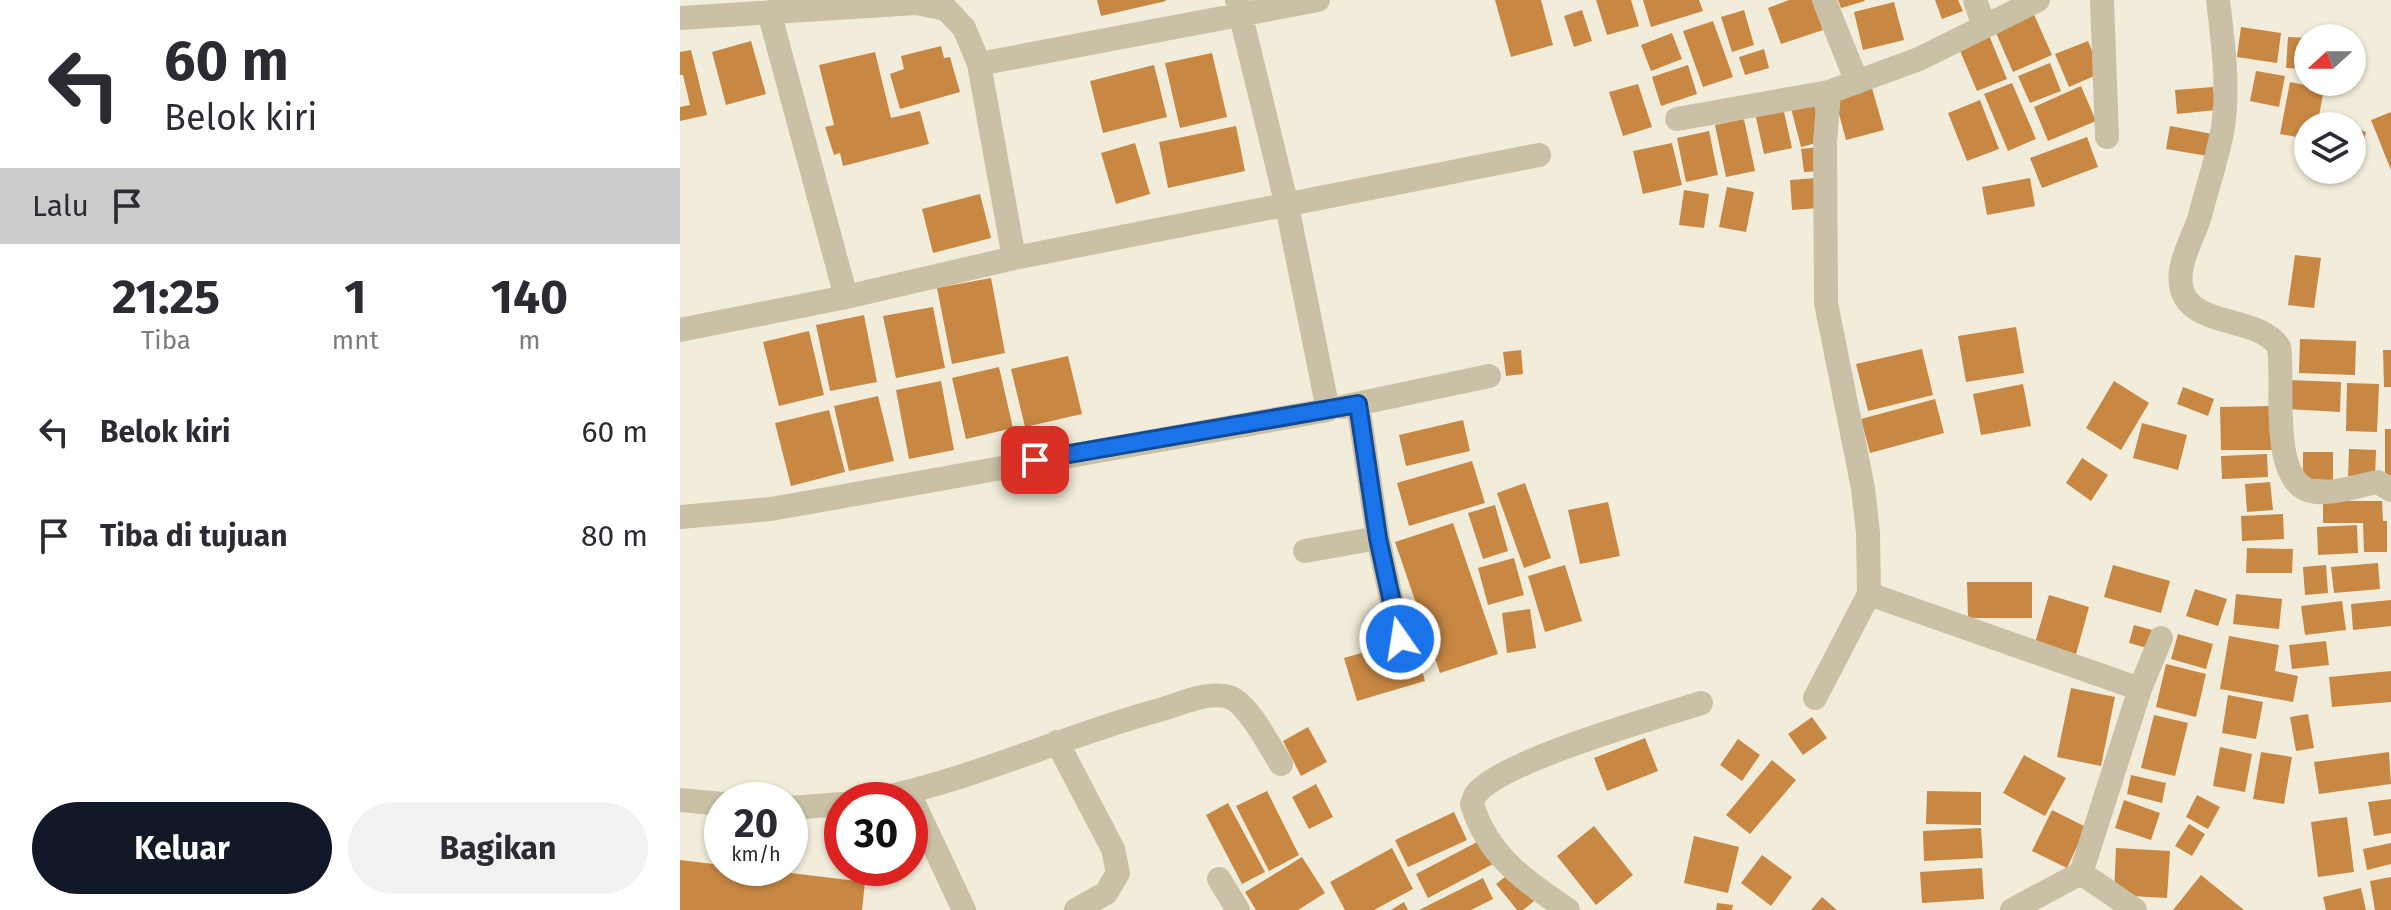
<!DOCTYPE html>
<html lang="id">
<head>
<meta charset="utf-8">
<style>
	:root { --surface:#fff; --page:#f2f2f3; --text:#2b2b33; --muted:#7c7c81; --accent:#111827 }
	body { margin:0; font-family:"Fira Sans",sans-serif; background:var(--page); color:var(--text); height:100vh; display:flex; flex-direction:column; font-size:30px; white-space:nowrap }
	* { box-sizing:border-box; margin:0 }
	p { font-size:26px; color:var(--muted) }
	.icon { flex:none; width:44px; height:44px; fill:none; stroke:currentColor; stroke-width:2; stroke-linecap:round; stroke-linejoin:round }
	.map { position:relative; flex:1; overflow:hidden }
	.sheet { display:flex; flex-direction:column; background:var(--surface); width:680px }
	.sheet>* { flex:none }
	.banner { background:#fff; color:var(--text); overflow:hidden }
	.needle { width:52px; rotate:249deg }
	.tools { position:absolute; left:1614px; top:24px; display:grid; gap:16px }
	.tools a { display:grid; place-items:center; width:72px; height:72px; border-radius:50%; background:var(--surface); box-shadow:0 2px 6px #0004; font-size:40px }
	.speed { position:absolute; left:24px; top:782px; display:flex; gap:16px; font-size:40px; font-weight:700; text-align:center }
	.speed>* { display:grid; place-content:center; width:104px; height:104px; border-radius:50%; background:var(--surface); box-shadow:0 2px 6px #0004; line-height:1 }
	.speed small { font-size:20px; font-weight:400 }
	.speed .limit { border:12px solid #d22; background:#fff; color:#111 }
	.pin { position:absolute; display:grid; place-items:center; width:68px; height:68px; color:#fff; margin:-34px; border-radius:16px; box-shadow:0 4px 12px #0006 }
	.me { position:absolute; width:88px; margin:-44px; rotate:347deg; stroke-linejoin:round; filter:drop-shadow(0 0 6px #0008) }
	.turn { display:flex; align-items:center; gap:28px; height:168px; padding:0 32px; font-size:36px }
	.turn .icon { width:104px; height:104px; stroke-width:2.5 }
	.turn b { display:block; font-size:56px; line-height:68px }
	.then { display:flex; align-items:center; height:76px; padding:0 32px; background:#0003; gap:16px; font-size:30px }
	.eta { display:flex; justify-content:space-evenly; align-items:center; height:136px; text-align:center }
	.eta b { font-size:48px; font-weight:700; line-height:56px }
	.action { display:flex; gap:16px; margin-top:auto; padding:16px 32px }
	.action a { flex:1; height:92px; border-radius:48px; background:var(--accent); color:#fff; font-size:32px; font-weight:700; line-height:92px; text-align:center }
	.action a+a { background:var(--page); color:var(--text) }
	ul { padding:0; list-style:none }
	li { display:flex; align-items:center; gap:24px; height:104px; padding:0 32px }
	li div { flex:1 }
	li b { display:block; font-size:30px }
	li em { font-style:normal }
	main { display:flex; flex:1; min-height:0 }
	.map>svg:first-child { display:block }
	.building { fill:#c88743 }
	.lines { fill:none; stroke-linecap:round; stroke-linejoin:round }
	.minor { stroke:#cac0a6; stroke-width:24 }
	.route-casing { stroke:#114b97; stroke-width:20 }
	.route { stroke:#1a73e8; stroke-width:14 }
</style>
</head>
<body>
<main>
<section class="sheet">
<div class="banner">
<div class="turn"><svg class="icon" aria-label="left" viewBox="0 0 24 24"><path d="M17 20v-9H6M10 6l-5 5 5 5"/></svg><div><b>60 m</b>Belok kiri</div></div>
<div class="then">Lalu<svg class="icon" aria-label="arrive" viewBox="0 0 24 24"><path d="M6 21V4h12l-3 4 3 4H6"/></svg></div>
</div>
<div class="eta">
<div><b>21:25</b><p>Tiba</p></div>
<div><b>1</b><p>mnt</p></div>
<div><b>140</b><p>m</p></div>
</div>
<ul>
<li><svg class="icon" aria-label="left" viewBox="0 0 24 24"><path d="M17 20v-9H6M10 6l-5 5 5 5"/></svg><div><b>Belok kiri</b></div><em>60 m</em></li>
<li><svg class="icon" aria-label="arrive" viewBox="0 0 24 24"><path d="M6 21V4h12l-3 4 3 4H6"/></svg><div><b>Tiba di tujuan</b></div><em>80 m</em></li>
</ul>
<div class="action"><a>Keluar</a><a>Bagikan</a></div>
</section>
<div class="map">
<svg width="1711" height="910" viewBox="0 0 1711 910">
	<rect width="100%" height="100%" fill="#f2edda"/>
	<path class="building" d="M417,0H485L486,1L421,16Z
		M815,0H861L873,45L831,57Z
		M916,0H951L959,26L927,35Z
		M963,0H1019L1023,11L971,27Z
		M1109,0H1132L1143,30L1101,44L1088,8Z
		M1158,0H1184L1185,1L1161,8Z
		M1255,0H1278L1283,11L1262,19Z
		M1214,2L1224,40L1183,50L1174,12Z
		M902,10L912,41L894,47L884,16Z
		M1064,10L1074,45L1052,52L1041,17Z
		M1352,10L1372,55L1333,72L1313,26Z
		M1033,21L1053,77L1023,87L1003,31Z
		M1561,27L1601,33L1597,63L1557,57Z
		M992,33L1002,59L971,71L961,45Z
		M1308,33L1327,79L1297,91L1278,46Z
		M1608,37L1628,38V69L1606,68Z
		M71,41L86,94L46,105L32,52Z
		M1408,41L1421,73L1389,87L1375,54Z
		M261,46L264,58L270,57L280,92L220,109L210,74L224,69L221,56Z
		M1084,49L1089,68L1065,75L1059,57Z
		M11,50L27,115L0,121V107L10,105L3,75H0V52Z
		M195,52L211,118L240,111L249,144L163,166L160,153L154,155L145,127L154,125L139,65Z
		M532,53L547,117L500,128L485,63Z
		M1370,63L1381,91L1350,103L1338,76Z
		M474,65L487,117L423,133L410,81Z
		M1008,65L1017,94L981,106L972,77Z
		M1576,71L1605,76L1599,107L1570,101Z
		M1610,82L1644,89L1637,126H1628V139L1600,134Z
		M1332,83L1356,139L1328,151L1304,94Z
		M958,84L972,127L943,136L929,92Z
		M1401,86L1416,121L1368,141L1354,107Z
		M1533,87L1536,110L1497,114L1495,90Z
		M1192,88L1204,130L1166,140L1155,99Z
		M1300,100L1319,149L1287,161L1268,113Z
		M1134,103L1144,141L1121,147L1111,108Z
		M1103,107L1112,148L1084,154L1075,113Z
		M1711,112V170L1691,120Z
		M1064,119L1075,171L1046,177L1035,125Z
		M556,126L565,171L488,188L479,142Z
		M1490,126L1538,135L1534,157L1486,149Z
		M1672,128L1686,132L1679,156L1672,154Z
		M1029,131L1038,175L1006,182L997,138Z
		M1407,137L1418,167L1362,188L1350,158Z
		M455,143L470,194L436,204L421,153Z
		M992,143L1002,185L963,194L953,151Z
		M1140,147L1143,171L1124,172L1121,149Z
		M1137,178L1139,208L1112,210L1110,180Z
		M1350,178L1355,206L1307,215L1302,187Z
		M1047,187L1074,192L1066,232L1039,227Z
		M1004,190L1029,194L1024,228L999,225Z
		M300,194L311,238L253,253L242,209Z
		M1615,255L1641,258L1634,308L1608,305Z
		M311,278L325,353L272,364L257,288Z
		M253,307L265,368L216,378L203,316Z
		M184,315L197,382L150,391L136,325Z
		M1336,327L1344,373L1286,382L1278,336Z
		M129,331L144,395L99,406L83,342Z
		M1620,339L1676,341L1675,375L1619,373Z
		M1242,349L1253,395L1188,411L1176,364Z
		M841,350L843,374L826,376L823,352Z
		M1703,350H1711V387H1704Z
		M388,356L402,414L345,427L331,369Z
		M319,367L333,428L286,439L272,378Z
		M1608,380L1661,382L1660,412L1607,409Z
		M261,381L274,450L229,459L216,390Z
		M1434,381L1469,403L1441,450L1406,428Z
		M1667,383L1699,384L1697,432L1666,431Z
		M1343,384L1351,426L1301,435L1293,394Z
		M1503,387L1534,399L1528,416L1497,404Z
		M198,396L214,461L169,471L154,406Z
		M1255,399L1264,433L1190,453L1181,419Z
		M1594,406V450H1541L1540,407Z
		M149,410L165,472L111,486L95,423Z
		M783,420L790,451L726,466L719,435Z
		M1462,423L1507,435L1498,470L1453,458Z
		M1705,429H1711V475H1705Z
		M1669,449L1696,450L1695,480L1668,479Z
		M1623,452H1653V480L1623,479Z
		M1587,454L1588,477L1542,479L1541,456Z
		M1402,458L1428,475L1411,501L1386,483Z
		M792,461L805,503L729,526L717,483Z
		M1590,482L1593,510L1567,512L1565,484Z
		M845,483L871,558L844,568L817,493Z
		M1643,501H1702L1703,521H1707V552H1684L1683,523H1643Z
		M928,502L940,556L900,564L888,510Z
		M815,505L828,551L803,559L788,513Z
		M1603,514L1604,539L1562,541L1561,516Z
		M773,523L818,654L760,673L715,542Z
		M1677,525L1678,553L1638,555L1637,527Z
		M1567,548L1613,549L1612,573H1566Z
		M834,558L844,595L808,605L798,568Z
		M1698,563L1700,589L1654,593L1651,567Z
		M885,565L902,621L865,632L848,576Z
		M1433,565L1490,581L1481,613L1424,597Z
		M1646,565L1648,593L1625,595L1623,567Z
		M1287,582H1352V618H1288Z
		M1515,589L1547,599L1538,626L1506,616Z
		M1556,594L1602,599L1599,629L1553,624Z
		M1369,595L1409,607L1395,658L1354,646Z
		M1711,600V626L1673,630L1671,604Z
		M1662,601L1666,630L1625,635L1621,606Z
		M850,609L856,648L827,653L822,613Z
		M1454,625L1476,631L1471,649L1449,643Z
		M1498,634L1533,644L1526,669L1491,659Z
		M1549,636L1599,645L1595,671L1618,676L1613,702L1540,689Z
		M733,638L745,681L677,701L664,658Z
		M1646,641L1649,665L1612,669L1609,645Z
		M1486,664L1526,674L1516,717L1476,707Z
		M1711,671V702L1652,707L1649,677Z
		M1391,688L1435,697L1421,766L1377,757Z
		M1548,695L1583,702L1576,739L1542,733Z
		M1628,714L1634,748L1616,751L1610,717Z
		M1474,715L1508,723L1495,776L1461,768Z
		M1132,717L1147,738L1123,755L1108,734Z
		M628,727L647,762L621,776L603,741Z
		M965,738L978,771L927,791L914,758Z
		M1058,739L1080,755L1062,781L1040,765Z
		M1540,747L1572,754L1565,792L1533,786Z
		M1581,752L1612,757L1604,804L1573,799Z
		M1709,752L1711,784L1639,794L1634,762Z
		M1344,755L1386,778L1365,816L1323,793Z
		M1092,760L1116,780L1070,834L1046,815Z
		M1451,775L1486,783L1482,803L1447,794Z
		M636,784L653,817L629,829L612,797Z
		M587,791L619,855L589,871L556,806Z
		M1247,791L1301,792V825L1246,824Z
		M1517,795L1540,807L1528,829L1506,817Z
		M1711,799V833L1694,836L1688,802Z
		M1444,800L1480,813L1471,840L1435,828Z
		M548,803L585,872L562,884L526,815Z
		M1372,810L1406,827L1387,868L1352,851Z
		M774,812L787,840L728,867L715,840Z
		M1667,817L1674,872L1638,877L1631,822Z
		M1509,824L1525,834L1512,856L1495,846Z
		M914,826L953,875L916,905L877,856Z
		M1301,828L1303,858L1244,861L1243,831Z
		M1014,836L1059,847L1048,893L1004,883Z
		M803,839L815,863L748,898L736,874Z
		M1711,843V864L1687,870L1683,849Z
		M712,848L733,889L694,910H665L650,882Z
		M1436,848L1490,851L1487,898L1434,895Z
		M1082,855L1112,877L1091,906L1061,883Z
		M622,857L645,893L618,910H576L565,892Z
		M0,860L42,865V868H70L185,882L182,910H0Z
		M1302,868L1304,899L1242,903L1240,872Z
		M831,872L854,901L843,910H837L816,884Z
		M1521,875L1564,910H1493Z
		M1711,877V910H1695L1690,881Z
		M803,878L813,899L791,910H739Z
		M1681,888L1686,910H1646L1643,897Z
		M1142,897L1157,910H1131Z
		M724,902L728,910H711Z
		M1037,903L1053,905L1052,910H1036Z"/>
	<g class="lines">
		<path class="minor" d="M1144,0L1177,82
			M1295,0L1304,26
			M1422,0L1427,137
			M1538,0C1543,42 1549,85 1543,127C1538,157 1527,187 1520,216C1513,240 1491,271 1505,297C1521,326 1581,318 1599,347C1605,381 1587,488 1636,492C1655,494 1679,485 1698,482L1711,490
			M89,12L166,297
			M0,18L236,3L266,9L284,28L299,64L334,258
			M299,64L638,0
			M997,119L1149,92L1239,59L1358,0
			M0,330L166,297L334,258L859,155
			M678,404L698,538L720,639
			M662,407L809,376
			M0,517L91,509L648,410L607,206L557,0
			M625,551L698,538
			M1189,594L1460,689
			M1135,698L1189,594L1188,533L1183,488L1146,303L1145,142L1149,92
			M377,742L433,849L438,873L426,893L396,910
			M229,793L284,910
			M0,800L42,804
			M191,800C291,781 385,735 483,709C502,703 529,691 549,697C568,703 590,747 601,764
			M110,808L162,804
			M1401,873L1460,689L1481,638
			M539,879L558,910
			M888,910C845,881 807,855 792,804C794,800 794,796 797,793C824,760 975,718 1021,703
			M1332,910L1401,873L1455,910"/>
	</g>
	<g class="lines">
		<g class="route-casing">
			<path id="route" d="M355,460L678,404L698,538L720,639"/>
		</g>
		<use href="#route" class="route"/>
	</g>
</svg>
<div class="tools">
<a><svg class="needle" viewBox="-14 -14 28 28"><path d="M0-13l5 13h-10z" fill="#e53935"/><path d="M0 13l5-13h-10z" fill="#7c7c81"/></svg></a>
<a><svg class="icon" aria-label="layers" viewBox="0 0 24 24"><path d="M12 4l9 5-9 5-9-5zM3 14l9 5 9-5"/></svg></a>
</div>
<div class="speed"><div>20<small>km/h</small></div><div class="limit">30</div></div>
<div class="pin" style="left:355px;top:460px;background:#d93025"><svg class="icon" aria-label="arrive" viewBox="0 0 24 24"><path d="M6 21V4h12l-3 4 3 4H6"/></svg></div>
<svg class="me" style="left:720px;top:639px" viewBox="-20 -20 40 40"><circle r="17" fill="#1a73e8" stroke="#fff" stroke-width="3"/><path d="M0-11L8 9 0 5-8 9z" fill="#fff"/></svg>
</div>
</main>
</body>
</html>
